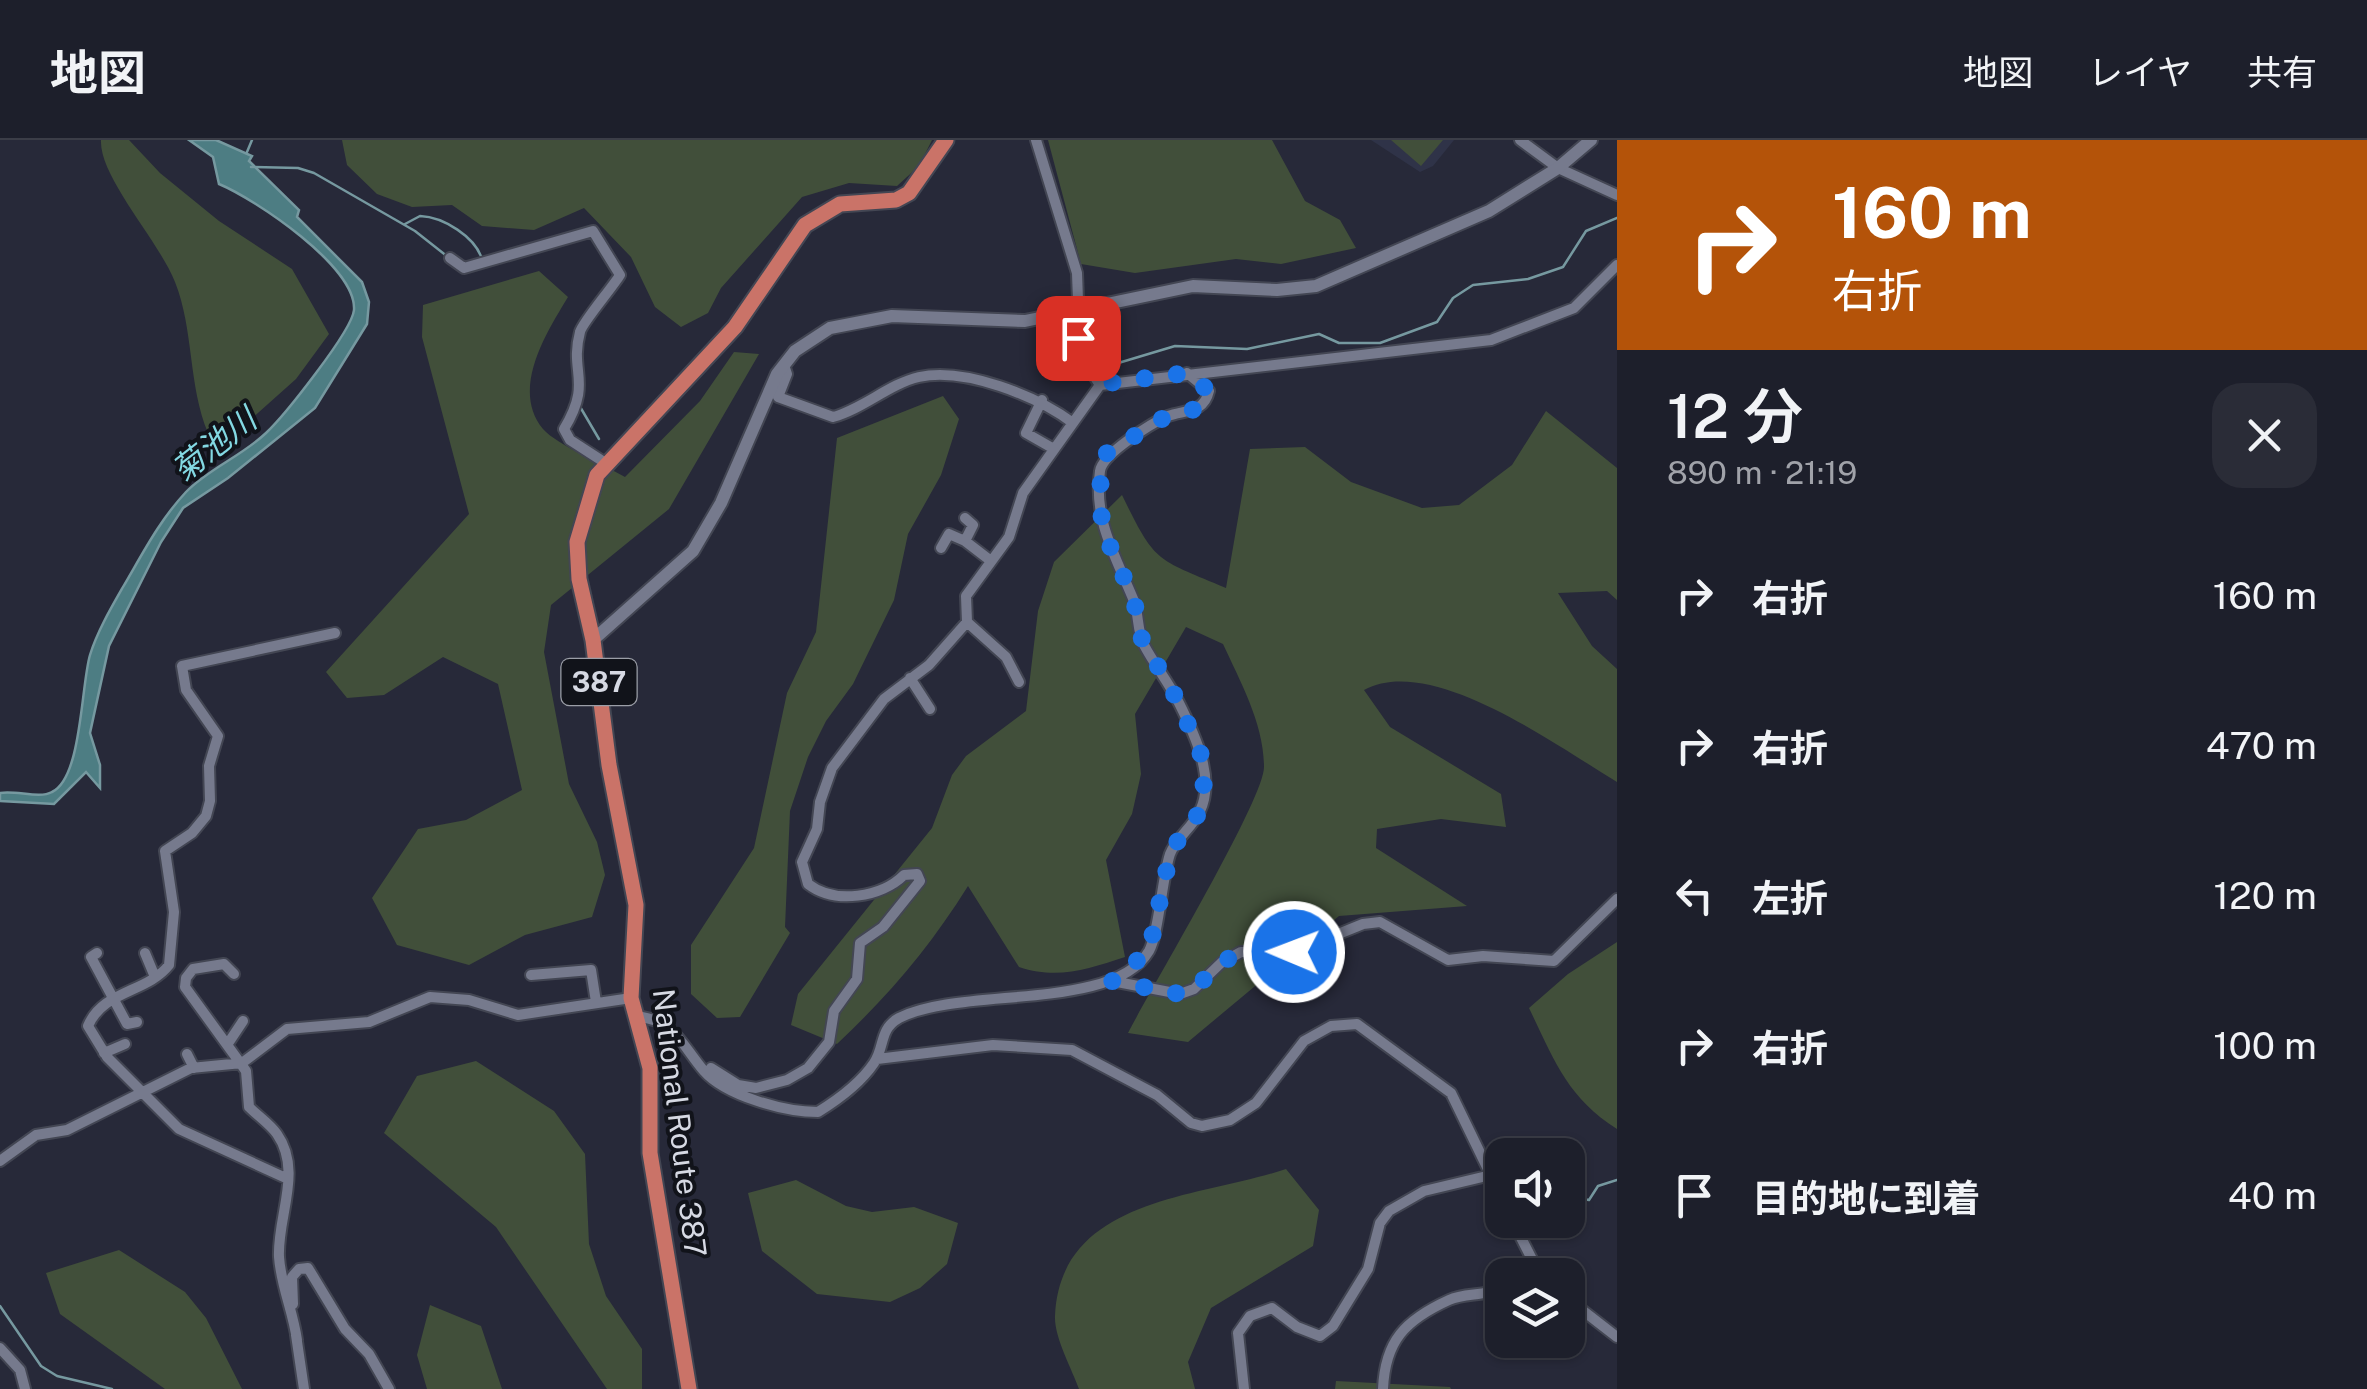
<!DOCTYPE html>
<html lang="ja">
<head>
<meta charset="utf-8">
<style>
	:root { --surface:#1d1f2b; --page:#2a2c37; --text:#f1f3f6; --muted:#a0a2a9; --line:#3b3d47 }
	body { margin:0; font-family:"Public Sans","Noto Sans JP",sans-serif; background:var(--page); color:var(--text); height:100vh; display:flex; flex-direction:column; font-size:38px; white-space:nowrap }
	* { box-sizing:border-box; margin:0 }
	p { font-size:32px; color:var(--muted) }
	.icon { flex:none; width:55px; height:55px; fill:none; stroke:currentColor; stroke-width:2; stroke-linecap:round; stroke-linejoin:round }
	.map { position:relative; flex:1; overflow:hidden }
	.details { display:flex; flex-direction:column; background:var(--surface); width:750px }
	.details>* { flex:none }
	.guide { background:#b45309; color:#fff; overflow:hidden }
	.fabs { position:absolute; left:1485px; top:998px; display:grid; gap:20px }
	.fabs a { display:grid; place-items:center; width:100px; height:100px; border-radius:20px; background:var(--surface); box-shadow:0 2px 8px #0004,0 0 0 2px var(--line); font-size:50px }
	.pin { position:absolute; display:grid; place-items:center; width:85px; height:85px; color:#fff; margin:-42px; border-radius:20px; box-shadow:0 5px 15px #0006 }
	.me { position:absolute; width:110px; margin:-55px; rotate:271deg; stroke-linejoin:round; filter:drop-shadow(0 0 8px #0008) }
	.turn { display:flex; align-items:center; gap:35px; height:210px; padding:0 50px; font-size:45px }
	.turn .icon { width:130px; height:130px; stroke-width:2.5 }
	.turn b { display:block; font-size:70px; line-height:85px }
	.round { display:grid; place-items:center; flex:none; width:105px; height:105px; border-radius:30px; background:var(--page) }
	.headline { display:flex; align-items:center; justify-content:space-between; height:170px; padding:0 50px }
	h1 { font-size:60px; font-weight:600; line-height:75px }
	ul { padding:0; list-style:none }
	li { display:flex; align-items:center; gap:30px; height:150px; padding:0 50px }
	li div { flex:1 }
	li b { display:block; font-size:38px }
	li em { font-style:normal }
	header { display:flex; align-items:center; gap:60px; box-sizing:border-box; height:140px; padding:0 50px; background:var(--surface); border-bottom:2px solid var(--line) }
	header strong { font-size:48px }
	nav { display:flex; gap:55px; margin-inline-start:auto; font-size:35px }
	main { display:flex; flex:1; min-height:0 }
	.map>svg:first-child { display:block }
	.built { fill:#2f3348 }
	.green { fill:#414f3a }
	.water { fill:#4d7d83; stroke:#7699a0; stroke-width:2.5 }
	.lines { fill:none; stroke-linecap:round; stroke-linejoin:round }
	.stream { stroke:#7699a0; stroke-width:2.5 }
	.minor-casing { stroke:#434653; stroke-width:14 }
	.tertiary-casing { stroke:#434653; stroke-width:16 }
	.trunk-casing { stroke:#434653; stroke-width:19 }
	.minor { stroke:#767a8d; stroke-width:10 }
	.tertiary { stroke:#767a8d; stroke-width:12 }
	.trunk { stroke:#ca7368; stroke-width:15 }
	.route { stroke:#1a73e8; stroke-width:18; stroke-dasharray:0 32.4 }
	.labels { text-anchor:middle; stroke-width:8; stroke-linejoin:round; paint-order:stroke }
	.shield { fill:#11131a; stroke:#9b9ea7; stroke-width:2.5 }
	.shield-label { font-size:28px; font-weight:bold; fill:#d6d9e3 }
	.street-label { font-size:30px; fill:#d6d9e3; stroke:#11131a }
	.water-label { font-size:32px; font-style:italic; fill:#83d8e2; stroke:#11131a }
</style>
</head>
<body>
<header>
<strong>地図</strong>
<nav><a>地図</a><a>レイヤ</a><a>共有</a></nav>
</header>
<main>
<div class="map">
<svg width="1617" height="1249" viewBox="0 0 1617 1249">
	<rect width="100%" height="100%" fill="#272939"/>
	<path class="built" d="M1371,0H1454L1433,26L1420,32Z"/>
	<path class="green" d="M101,0H129L160,33L219,81L292,129L329,194L296,239L230,298L208,293C188,245 194,190 175,142C159,101 99,37 101,0Z
		M342,0H932L919,26L897,46L849,43L802,57L721,148L708,173L681,187L655,167L631,117L584,68L534,90L482,86L452,65L412,67L377,54L347,25Z
		M1048,0H1272L1305,61L1340,80L1356,108L1281,124L1236,119L1135,133L1081,124Z
		M1391,0H1443L1421,26Z
		M539,131L568,157C547,192 510,249 543,289C557,305 605,325 625,337L700,261L734,212L759,214L669,369L551,465L544,512L569,644L597,702L605,735L592,777L525,795L469,825L397,805L372,758L418,689L466,680L522,650L498,544L443,517L384,555L347,558L326,532L469,374L422,197L423,165Z
		M943,256L959,279L941,335L908,394L894,460L853,544L826,581L808,617L790,671L785,787L790,793L740,877L717,878L691,854V805L754,708L787,553L816,492L837,298Z
		M1546,271L1617,328V460L1607,451L1558,453L1592,506L1617,529V642C1557,606 1431,513 1364,550L1390,587L1501,654L1506,687L1441,679L1377,689L1376,708L1467,766L1339,776L1188,902L1128,893C1150,850 1264,660 1264,627C1264,584 1240,541 1223,504L1186,487L1135,574L1141,634L1132,674L1106,720L1125,817C1088,829 1058,840 1019,827L968,746C930,807 889,855 837,904L791,885L798,854L932,688L952,635L966,616L1026,571L1038,471L1054,422L1122,355C1156,425 1156,418 1226,448L1250,309L1305,307L1351,342L1422,368L1459,365L1512,325Z
		M1617,802V989C1567,957 1554,920 1529,868L1568,834Z
		M476,921L554,971L585,1014L589,1104L606,1156L642,1209V1249H607L496,1087L384,993L417,936Z
		M1286,1029L1319,1070L1313,1106L1211,1168L1188,1222L1195,1249H1079C1072,1229 1054,1197 1055,1176C1060,1057 1200,1058 1286,1029Z
		M796,1040L846,1066L872,1072L914,1067L958,1083L947,1124L920,1148L890,1162L817,1154L762,1111L748,1053Z
		M119,1110L185,1152L206,1178L242,1249H165L60,1174L46,1133Z
		M430,1165L481,1186L502,1249H427L417,1215Z
		M1336,1241L1450,1247L1451,1249H1335Z"/>
	<path class="water" d="M189,0H216L252,16L249,21L299,70L297,77L362,142L369,162L367,184L315,268L228,338L183,368L161,402L109,506L90,593L100,625V648L86,632L54,664L0,661V653C16,650 39,659 52,652C82,638 81,545 90,515C97,492 111,468 123,447C143,413 159,381 186,352C208,329 242,316 266,293C284,276 352,191 354,170C357,127 255,59 219,44L213,17Z"/>
	<g class="lines">
		<path class="stream" d="M247,12L252,0
			M251,27L298,28L314,33L415,91L448,117
			M405,84L420,76C444,77 475,97 482,119
			M597,174L610,157
			M1103,239L1115,224L1175,206L1247,209L1319,194L1339,203H1380L1437,182L1453,158L1473,145L1528,139L1563,127L1586,91L1617,78
			M579,265L599,299
			M1568,1057L1589,1060L1598,1046L1617,1040
			M0,1166L41,1226L57,1236L112,1249"/>
		<g class="minor-casing">
			<path id="minor" d="M1036,0L1077,133L1080,215L1100,245
				M1520,0L1558,28L1617,55
				M450,118L464,128L593,91L620,135C612,148 582,183 580,192C569,233 593,241 564,289L570,300L607,324
				M784,225L787,234L778,257L833,277C863,269 889,244 919,237C965,227 1037,256 1073,283
				M1100,245L1491,200L1574,168L1617,125
				M1042,260L1026,293L1054,309
				M965,378L973,385L965,401L991,421
				M941,408L949,394L965,401
				M910,538L930,569
				M1019,542L1006,517L967,482L966,456L1009,397L1023,353L1100,245
				M97,813L91,817L127,884L137,882
				M145,813L155,837
				M531,835L591,830L596,862
				M186,838L185,847L246,931L249,967C258,976 270,984 277,994C303,1031 277,1077 279,1117C281,1146 293,1171 297,1200
				M186,838L193,829L224,824L234,834
				M1112,841L1180,854L1194,849L1221,823L1241,812H1294L1363,784L1380,782L1448,820L1483,816L1554,821L1617,759
				M635,876C675,880 681,904 704,931C726,956 785,972 818,972C839,959 860,944 874,923C885,907 879,889 899,878C962,846 1113,872 1149,811C1159,793 1162,738 1170,714C1176,698 1193,687 1200,671C1216,638 1194,593 1179,563C1169,543 1154,524 1144,505C1137,491 1139,475 1134,461C1116,417 1093,380 1100,331C1102,314 1152,283 1168,276C1186,270 1204,273 1209,251L1187,233
				M227,905L243,881
				M104,913L125,904
				M187,914L194,928
				M877,919L993,905L1072,910L1157,955L1191,983L1202,986L1230,980L1256,963L1304,901L1331,886L1357,884L1451,953L1502,1058
				M711,928L738,945L756,948L787,940L808,928L829,902L834,871L857,839L860,803L883,787L920,741L917,734L904,735C882,757 835,765 808,744L802,722L817,689L820,662L832,628L884,559L929,525L967,482
				M0,1021L36,995L67,990L191,928L242,923L287,889L369,882L430,857L469,860L518,875L631,858
				M288,1039L179,989L107,917L88,886C103,850 147,853 169,825L174,772L165,711L192,693L206,676L210,661L209,626L218,596L186,550L182,526L335,493
				M1512,1080L1540,1135
				M1568,1159L1617,1197
				M293,1164L292,1137L299,1129L308,1128L345,1189L369,1214L389,1249
				M296,1195L304,1249
				M0,1208L20,1230L25,1249
				M1244,1249L1238,1193L1250,1176L1272,1168L1297,1187L1320,1196L1333,1186L1368,1129L1380,1083L1389,1071L1424,1051L1491,1035
				M1383,1249C1385,1201 1405,1180 1449,1160C1466,1152 1485,1157 1502,1147"/>
		</g>
		<g class="tertiary-casing">
			<path id="tertiary" d="M593,500L693,411L721,363L777,234L795,211L830,188L892,176L1025,181L1193,146L1277,150L1316,146L1489,71L1558,28L1591,0"/>
		</g>
		<g class="trunk-casing">
			<path id="trunk" d="M689,1249L650,1013V928L631,858L636,765L609,625L593,500L579,439L577,402L597,335L735,187L805,85L840,64L896,60L909,53L946,0"/>
		</g>
		<use href="#minor" class="minor"/>
		<use href="#tertiary" class="tertiary"/>
		<use href="#trunk" class="trunk"/>
	</g>
	<g class="lines">
		<path class="route" d="M1078,198L1080,214L1100,244L1187,233L1209,251L1199,268L1165,277L1107,313L1100,328L1102,388L1134,460L1141,497L1178,561L1205,624L1202,669L1171,710L1149,811L1112,841L1180,854L1194,849L1221,823L1240,812H1294"/>
	</g>
	<g class="labels">
		<rect class="shield" x="561.5" y="519" width="75" height="46" rx="8"/>
		<g class="shield-label">
			<text x="599" y="552">387</text>
		</g>
		<g class="street-label">
			<text transform="translate(679 983) rotate(83)" y="10">National Route 387</text>
		</g>
		<g class="water-label">
			<text transform="translate(214 305) rotate(-38)" y="11">菊池川</text>
		</g>
	</g>
</svg>
<div class="fabs">
<a><svg class="icon" aria-label="sound" viewBox="0 0 24 24"><path d="M4 9h4l5-4v14l-5-4H4zM17 9q2 3 0 6"/></svg></a>
<a><svg class="icon" aria-label="layers" viewBox="0 0 24 24"><path d="M12 4l9 5-9 5-9-5zM3 14l9 5 9-5"/></svg></a>
</div>
<div class="pin" style="left:1078px;top:198px;background:#d93025"><svg class="icon" aria-label="arrive" viewBox="0 0 24 24"><path d="M6 21V4h12l-3 4 3 4H6"/></svg></div>
<svg class="me" style="left:1294px;top:812px" viewBox="-20 -20 40 40"><circle r="17" fill="#1a73e8" stroke="#fff" stroke-width="3"/><path d="M0-11L8 9 0 5-8 9z" fill="#fff"/></svg>
</div>
<section class="details">
<div class="guide">
<div class="turn"><svg class="icon" aria-label="right" viewBox="0 0 24 24"><path d="M7 20v-9h11M14 6l5 5-5 5"/></svg><div><b>160 m</b>右折</div></div>
</div>
<div class="headline"><div><h1>12 分</h1><p>890 m · 21:19</p></div><a class="round"><svg class="icon" aria-label="close" viewBox="0 0 24 24"><path d="M6 6l12 12M18 6L6 18"/></svg></a></div>
<ul>
<li><svg class="icon" aria-label="right" viewBox="0 0 24 24"><path d="M7 20v-9h11M14 6l5 5-5 5"/></svg><div><b>右折</b></div><em>160 m</em></li>
<li><svg class="icon" aria-label="right" viewBox="0 0 24 24"><path d="M7 20v-9h11M14 6l5 5-5 5"/></svg><div><b>右折</b></div><em>470 m</em></li>
<li><svg class="icon" aria-label="left" viewBox="0 0 24 24"><path d="M17 20v-9H6M10 6l-5 5 5 5"/></svg><div><b>左折</b></div><em>120 m</em></li>
<li><svg class="icon" aria-label="right" viewBox="0 0 24 24"><path d="M7 20v-9h11M14 6l5 5-5 5"/></svg><div><b>右折</b></div><em>100 m</em></li>
<li><svg class="icon" aria-label="arrive" viewBox="0 0 24 24"><path d="M6 21V4h12l-3 4 3 4H6"/></svg><div><b>目的地に到着</b></div><em>40 m</em></li>
</ul>
</section>
</main>
</body>
</html>
